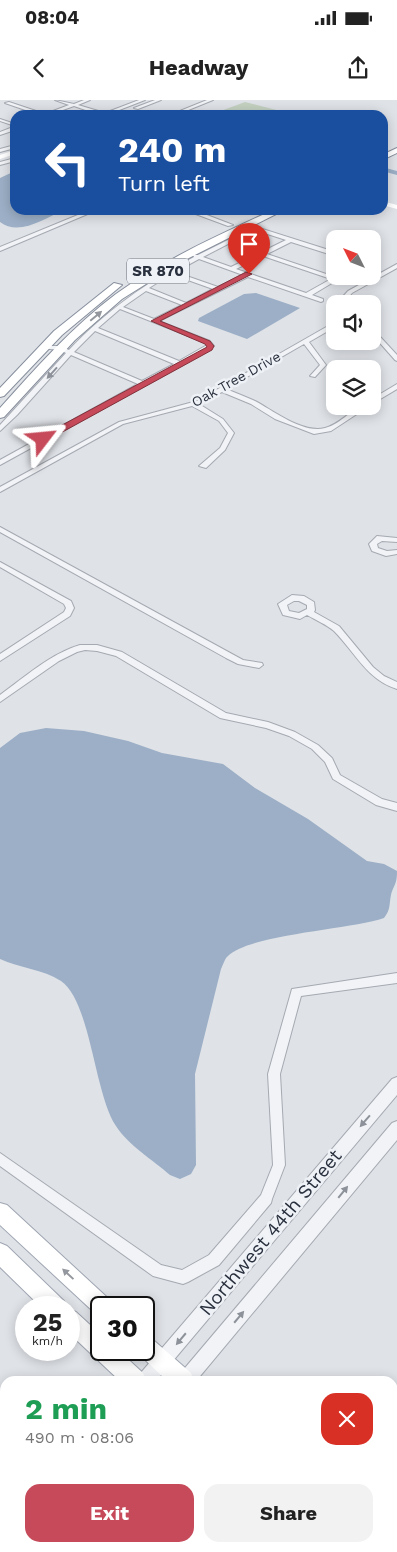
<!DOCTYPE html>
<html lang="en">
<head>
<meta charset="utf-8">
<style>
	:root { --surface:#fff; --page:#f2f2f2; --text:#222; --muted:#767676; --accent:#c64a5a }
	body { margin:0; font-family:"Work Sans",sans-serif; background:var(--page); color:var(--text); height:100vh; display:flex; flex-direction:column; font-size:19px; white-space:nowrap }
	* { box-sizing:border-box; margin:0 }
	p { font-size:16px; color:var(--muted) }
	.icon { flex:none; width:28px; height:28px; fill:none; stroke:currentColor; stroke-width:2; stroke-linecap:round; stroke-linejoin:round }
	.map { position:relative; flex:1; overflow:hidden }
	.drawer { position:absolute; left:0px; top:1276px; width:398px; height:176px; display:flex; flex-direction:column; background:var(--surface); border-radius:15px 15px 0 0; box-shadow:0 2px 12px #0003 }
	.drawer>* { flex:none }
	.top-card { position:absolute; left:10px; top:10px; width:378px; height:105px; border-radius:15px; box-shadow:0 2px 12px #0003; background:#1a4fa0; color:#fff; overflow:hidden }
	.needle { width:32px; rotate:312deg }
	.buttons { position:absolute; left:326px; top:130px; display:grid; gap:10px }
	.buttons a { display:grid; place-items:center; width:55px; height:55px; border-radius:10px; background:var(--surface); box-shadow:0 2px 12px #0003; font-size:25px }
	.speed { position:absolute; left:15px; top:1196px; display:flex; gap:10px; font-size:25px; font-weight:700; text-align:center }
	.speed>* { display:grid; place-content:center; width:65px; height:65px; border-radius:50%; background:var(--surface); box-shadow:0 2px 12px #0003; line-height:1 }
	.speed small { font-size:12px; font-weight:400 }
	.speed .limit { border:2px solid #111; border-radius:8px; background:#fff; color:#111 }
	.pin { position:absolute; display:grid; place-items:center; width:42px; height:42px; color:#fff; margin:-51px -21px; border-radius:50% 50% 50% 0; rotate:-45deg; box-shadow:0 0 5px #0007 }
	.pin .icon { rotate:45deg }
	.me { position:absolute; width:55px; margin:-28px; rotate:61deg; stroke-linejoin:round; filter:drop-shadow(0 0 4px #0008) }
	.turn { display:flex; align-items:center; gap:18px; height:105px; padding:0 25px; font-size:22px }
	.turn .icon { width:65px; height:65px; stroke-width:2.5 }
	.turn b { display:block; font-size:35px; line-height:42px }
	.round { display:grid; place-items:center; flex:none; width:52px; height:52px; border-radius:15px; background:var(--page) }
	.headline { display:flex; align-items:center; justify-content:space-between; height:85px; padding:0 25px }
	h1 { font-size:30px; font-weight:700; line-height:38px; color:#1e9e55 }
	.primary-button { display:flex; gap:10px; margin-top:auto; padding:10px 25px }
	.primary-button a { flex:1; height:58px; border-radius:15px; background:var(--accent); color:#fff; font-size:20px; font-weight:700; line-height:58px; text-align:center }
	.primary-button a+a { background:var(--page); color:var(--text) }
	.status { display:flex; justify-content:space-between; align-items:center; height:35px; padding:0 25px; background:var(--surface); direction:ltr }
	.status svg { height:14px; fill:currentColor }
	header { display:flex; justify-content:space-between; align-items:center; height:65px; padding:0 25px; background:var(--surface); font-size:22px; font-weight:700 }
	.map>svg:first-child { display:block }
	.green { fill:#c4d1c1 }
	.water { fill:#9cafc6 }
	.lines { fill:none; stroke-linecap:round; stroke-linejoin:round }
	.canal { fill:#9cafc6; fill-rule:evenodd }
	.minor-casing { stroke:#a5a9b1; stroke-width:2 }
	.tertiary-casing { stroke:#a5a9b1; stroke-width:2 }
	.primary-casing { stroke:#9fa6b2; stroke-width:2 }
	.trunk-casing { stroke:#878f9d; stroke-width:2 }
	.minor { fill:#f1f3f6; fill-rule:evenodd }
	.tertiary { fill:#f1f3f6; fill-rule:evenodd }
	.secondary { fill:#fff; fill-rule:evenodd }
	.primary { fill:#fff; fill-rule:evenodd }
	.trunk { fill:#fff; fill-rule:evenodd }
	.oneway { fill:#94989e }
	.oneway2 { fill:#8d929a }
	.route { fill:#c64a5a; stroke:#81303a }
	.labels { text-anchor:middle; stroke-width:5; stroke-linejoin:round; paint-order:stroke }
	.far-street-label { font-size:14px; fill:#29303e; stroke:#eef1f5 }
	.shield { fill:#eef1f5; stroke:#646a75; stroke-width:1 }
	.shield-label { font-size:15px; font-weight:bold; fill:#29303e }
	.near-street-label { font-size:19px; fill:#29303e; stroke:#eef1f5 }
</style>
</head>
<body>
<div class="status"><b>08:04</b><svg viewBox="0 0 49 12"><path d="M0 12V9h3v3zM5 12V6h3v6zM10 12V3h3v9zM15 12V0h3v12zM26 1h20v11H26zM47 4h2v5h-2z"/></svg></div>
<header><svg class="icon" aria-label="back" viewBox="0 0 24 24"><path d="M15 5l-7 7 7 7"/></svg>Headway<svg class="icon" aria-label="share" viewBox="0 0 24 24"><path d="M12 15V3M7 8l5-5 5 5M5 13v7h14v-7"/></svg></header>
<div class="map">
<svg width="397" height="1452" viewBox="0 0 397 1452">
	<rect width="100%" height="100%" fill="#dfe2e7"/>
	<path class="green" d="M245,2L296,15H210Z"/>
	<path class="water" d="M15,71V110H64C45,118 19,137 0,122V78Z
		M256,193L300,208L247,239L198,221L199,218L244,194Z
		M46,628L84,631L128,641L162,653L223,664L255,688L308,719L367,761L384,764L397,771C397,785 394,784 391,795C389,804 391,809 384,818C349,830 250,834 228,856C225,858 223,865 221,869L195,974L196,1065L191,1074L180,1079L170,1075C153,1060 128,1045 116,1026C94,993 91,902 61,881C43,869 19,868 0,859V648L20,633Z"/>
	<g class="lines">
		<path class="canal" d="M382,67L397,71V75L382,71Z"/>
		<g class="minor-casing">
			<path id="minor" d="M55,0L74,4L84,0H90L78,5L105,13L139,0H145L109,14L110,15H100L74,6L49,15H40L5,3L9,2L45,14L69,5Z
				M155,0H161L138,9L134,8Z
				M207,0H213L176,15H170Z
				M0,19L15,24V26L0,21Z
				M13,27H15V30L0,35V32Z
				M15,45V48L0,52V49Z
				M15,58V61L0,65V62Z
				M90,110H97L0,151V147Z
				M195,110H201L199,112L233,125L228,126L193,113Z
				M250,125L335,152V156L291,142L267,154L335,177H342L312,195L323,199V201L321,202L248,177L159,221L210,241L214,246L182,265L0,365V360L138,284L71,255L17,315L0,331V325L66,253L59,250L41,248V246H60L69,250C106,211 147,182 194,157L193,155H198L250,129L247,127ZM255,130L286,140L231,167L203,157ZM263,156L331,179L306,193L236,169ZM199,159L243,175L218,187L175,172ZM171,174L213,189L186,203L149,188ZM146,191L182,205L154,219L123,207ZM120,209L206,243L207,245L179,261L98,228ZM95,231L174,264L142,281L74,252Z
				M397,164V168L352,193L344,203L345,204L337,203L348,191Z
				M335,222V227L309,242L326,265L315,277L310,276L320,265L304,244L226,289C236,293 246,297 255,301C274,311 303,334 325,328C342,324 352,306 369,306L331,331L314,334L275,319L251,304L222,292L199,304L223,319L234,333L225,350L206,368L199,366L220,348L228,333L219,321L192,306L123,324L0,392V387L119,322L197,301Z
				M372,228L397,255V261L395,260L372,234Z
				M397,284V289L372,304V299Z
				M0,427L232,554L243,560L262,563L263,565L259,568L238,564L226,558L0,432Z
				M377,436L397,438V442L382,441L377,444L378,448L387,451L397,450V454L386,456L372,451L369,444Z
				M0,462L71,501L74,508L70,516L0,561V554L64,512L66,508L64,504L0,467Z
				M292,495L304,496L314,502L315,510L314,512L339,526L373,567L384,576L397,582V589C367,580 355,552 334,531C327,525 316,520 307,515L300,519L283,515L278,504ZM294,501H299L307,505V509L299,513L289,511L287,505Z
				M80,545H97L122,552L226,613L268,622L295,632L318,645L332,658L340,675L382,699L397,703V711L376,705L333,679L325,662L312,649L289,636L266,628L220,618L116,556L97,551L85,550L77,552L59,561L0,602V595C25,577 50,554 80,545Z
				M397,873V883L301,896L280,974L285,1065L272,1099L271,1103L219,1165L188,1182L183,1184L153,1176L0,1066V1053L161,1165L182,1170L209,1155L261,1095L273,1065L268,974L292,889Z"/>
		</g>
		<g class="tertiary-casing">
			<path id="tertiary" d="M397,977V995L156,1281H136L139,1275L392,979Z
				M397,1021V1040L196,1281H176L179,1275L392,1023Z
				M5,1436V1448H14L12,1452H0V1438Z
				M38,1448H60L58,1452H36Z"/>
		</g>
		<g class="primary-casing">
			<path id="primary" d="M0,1103L7,1105L111,1201L114,1208H101V1217L97,1215L0,1125Z
				M0,1143L7,1146L64,1201L67,1208H42L0,1167Z
				M69,1209L76,1212L101,1235V1250H118L143,1273L146,1281H120L69,1233Z
				M144,1235L151,1238L191,1273L194,1281H167L137,1252L136,1250H144Z
				M296,1448H323L325,1452H298Z
				M348,1448H375L377,1452H350Z"/>
		</g>
		<g class="trunk-casing">
			<path id="trunk" d="M397,48V53L382,60V55Z
				M273,110H284L181,162L122,199L75,240L4,317L0,318V308C36,268 73,226 116,194C165,159 219,135 273,110Z
				M114,183L122,185L62,235L4,296L0,297V288L54,231Z"/>
		</g>
		<use href="#minor" class="minor"/>
		<use href="#tertiary" class="tertiary"/>
		<path class="secondary" d="M15,50V54L0,59V55Z
			M382,101L397,105V109L382,105Z"/>
		<use href="#primary" class="primary"/>
		<use href="#trunk" class="trunk"/>
	</g>
	<defs><path id="oneway-solid" d="M-6-.8H1V-3.2L6.5 0L1 3.2V.8H-6Z" transform="scale(1.25)"/></defs>
	<g class="oneway">
		<use href="#oneway-solid" transform="translate(96 216) rotate(-40)"/>
		<use href="#oneway-solid" transform="translate(68 1174) rotate(-137)"/>
	</g>
	<g class="oneway2">
		<use href="#oneway-solid" transform="translate(52 273) rotate(132)"/>
		<use href="#oneway-solid" transform="translate(365 1021) rotate(131)"/>
		<use href="#oneway-solid" transform="translate(343 1092) rotate(-51)"/>
		<use href="#oneway-solid" transform="translate(239 1217) rotate(-50)"/>
		<use href="#oneway-solid" transform="translate(181 1239) rotate(130)"/>
	</g>
	<path class="route" d="M246,172L252,174L160,221L210,241L214,246L212,250L46,341H40V337L207,247L205,244L151,221Z"/>
	<g class="labels">
		<g class="far-street-label">
			<text transform="translate(236 279) rotate(-29)" y="5">Oak Tree Drive</text>
		</g>
		<rect class="shield" x="127" y="158.5" width="62" height="25" rx="4"/>
		<g class="shield-label">
			<text x="158" y="176">SR 870</text>
		</g>
		<g class="near-street-label">
			<text transform="translate(270 1132) rotate(-50)" y="7">Northwest 44th Street</text>
		</g>
	</g>
</svg>
<div class="buttons">
<a><svg class="needle" viewBox="-14 -14 28 28"><path d="M0-13l5 13h-10z" fill="#e53935"/><path d="M0 13l5-13h-10z" fill="#767676"/></svg></a>
<a><svg class="icon" aria-label="sound" viewBox="0 0 24 24"><path d="M4 9h4l5-4v14l-5-4H4zM17 9q2 3 0 6"/></svg></a>
<a><svg class="icon" aria-label="layers" viewBox="0 0 24 24"><path d="M12 4l9 5-9 5-9-5zM3 14l9 5 9-5"/></svg></a>
</div>
<div class="speed"><div>25<small>km/h</small></div><div class="limit">30</div></div>
<div class="pin" style="left:249px;top:174px;background:#d93025"><svg class="icon" aria-label="arrive" viewBox="0 0 24 24"><path d="M6 21V4h12l-3 4 3 4H6"/></svg></div>
<svg class="me" style="left:43px;top:339px" viewBox="-20 -20 40 40"><path d="M0-17L14 15 0 8-14 15z" fill="#c64a5a" stroke="#fff" stroke-width="4"/></svg>
<div class="top-card">
<div class="turn"><svg class="icon" aria-label="left" viewBox="0 0 24 24"><path d="M17 20v-9H6M10 6l-5 5 5 5"/></svg><div><b>240 m</b>Turn left</div></div>
</div>
<section class="drawer">
<div class="headline"><div><h1>2 min</h1><p>490 m · 08:06</p></div><a class="round" style="background:#d93025;color:#fff"><svg class="icon" aria-label="close" viewBox="0 0 24 24"><path d="M6 6l12 12M18 6L6 18"/></svg></a></div>
<div class="primary-button"><a>Exit</a><a>Share</a></div>
</section>
</div>
</body>
</html>
